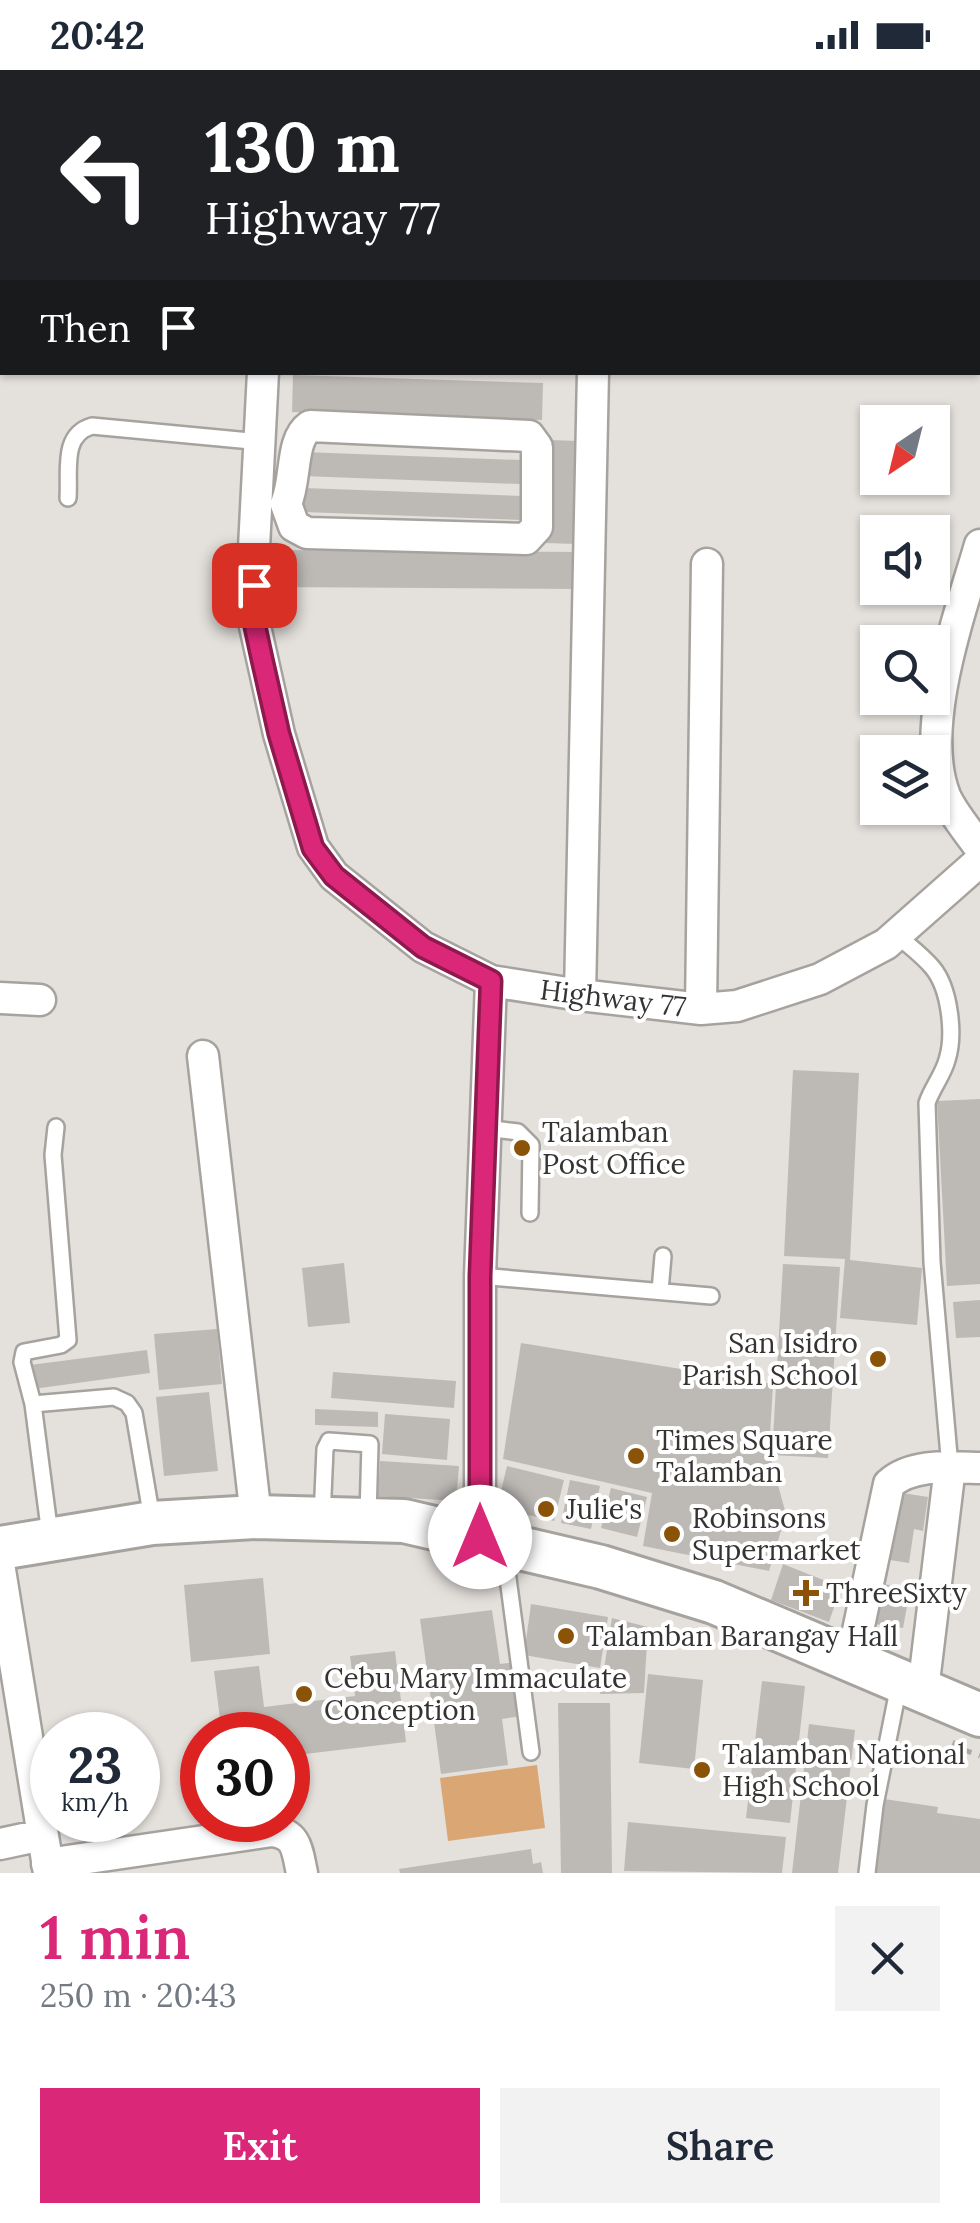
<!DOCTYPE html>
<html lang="en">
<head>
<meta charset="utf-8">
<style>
	:root { --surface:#fff; --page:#f2f2f3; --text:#1f2937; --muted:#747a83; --accent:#db2777 }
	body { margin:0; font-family:Lora,serif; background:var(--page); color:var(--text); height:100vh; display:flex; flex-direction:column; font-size:38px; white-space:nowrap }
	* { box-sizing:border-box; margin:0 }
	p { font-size:32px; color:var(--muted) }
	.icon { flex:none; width:55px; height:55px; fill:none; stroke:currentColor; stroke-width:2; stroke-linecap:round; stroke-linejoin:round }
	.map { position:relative; height:1803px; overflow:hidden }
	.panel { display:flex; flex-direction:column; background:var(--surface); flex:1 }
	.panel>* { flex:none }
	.hud { position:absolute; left:0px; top:0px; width:980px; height:305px; box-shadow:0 2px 8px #0004; background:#202124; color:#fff; overflow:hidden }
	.needle { width:65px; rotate:215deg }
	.buttons { position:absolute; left:860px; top:335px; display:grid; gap:20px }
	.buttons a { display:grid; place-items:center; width:90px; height:90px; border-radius:0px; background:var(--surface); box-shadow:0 2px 8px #0004; font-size:50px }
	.speed { position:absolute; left:30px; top:1642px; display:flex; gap:20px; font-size:50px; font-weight:700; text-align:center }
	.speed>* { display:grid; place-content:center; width:130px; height:130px; border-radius:50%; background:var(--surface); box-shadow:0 2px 8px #0004; line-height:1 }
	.speed small { font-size:25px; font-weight:400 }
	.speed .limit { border:15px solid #d22; background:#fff; color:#111 }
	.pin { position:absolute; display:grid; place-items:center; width:85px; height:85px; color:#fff; margin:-42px; border-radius:20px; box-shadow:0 5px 15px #0006 }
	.me { position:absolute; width:110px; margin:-55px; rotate:0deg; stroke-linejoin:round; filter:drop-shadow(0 0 8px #0008) }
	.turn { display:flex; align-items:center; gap:35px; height:210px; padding:0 40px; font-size:45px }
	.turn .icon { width:130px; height:130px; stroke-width:2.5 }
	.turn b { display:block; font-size:70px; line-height:85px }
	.then { display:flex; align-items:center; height:95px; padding:0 40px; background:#0003; gap:20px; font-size:38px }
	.round { display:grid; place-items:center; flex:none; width:105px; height:105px; border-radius:0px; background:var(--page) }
	.summary { display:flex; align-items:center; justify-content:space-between; height:170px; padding:0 40px }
	h1 { font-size:60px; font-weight:600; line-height:75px; color:var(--accent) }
	.button { display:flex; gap:20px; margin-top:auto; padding:20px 40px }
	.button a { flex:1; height:115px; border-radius:0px; background:var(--accent); color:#fff; font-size:40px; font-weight:600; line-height:115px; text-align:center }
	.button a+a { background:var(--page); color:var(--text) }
	.status { display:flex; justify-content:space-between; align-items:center; height:70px; padding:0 50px; background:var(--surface); direction:ltr }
	.status svg { height:28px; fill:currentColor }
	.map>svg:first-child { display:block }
	.pitch { fill:#daa674 }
	.building { fill:#bdbab6 }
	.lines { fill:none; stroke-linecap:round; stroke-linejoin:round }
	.lane-casing { stroke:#a6a39f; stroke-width:20 }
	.street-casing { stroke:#a6a39f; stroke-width:35 }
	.secondary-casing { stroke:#a6a39f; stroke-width:48 }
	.path { stroke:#aaa7a4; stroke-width:5; stroke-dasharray:8 8; stroke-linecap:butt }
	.lane { stroke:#fff; stroke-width:15 }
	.street { stroke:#fff; stroke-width:30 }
	.secondary { stroke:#fff; stroke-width:42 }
	.route-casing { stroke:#8e194d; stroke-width:25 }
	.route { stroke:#db2777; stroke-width:18 }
	.poi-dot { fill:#8b5308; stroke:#fff; stroke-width:4 }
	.labels { text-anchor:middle; stroke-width:8; stroke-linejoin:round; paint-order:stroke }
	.street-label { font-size:28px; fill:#363433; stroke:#fff }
	.poi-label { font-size:28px; fill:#363433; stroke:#fff; text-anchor:start }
</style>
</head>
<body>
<div class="status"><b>20:42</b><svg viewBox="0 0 49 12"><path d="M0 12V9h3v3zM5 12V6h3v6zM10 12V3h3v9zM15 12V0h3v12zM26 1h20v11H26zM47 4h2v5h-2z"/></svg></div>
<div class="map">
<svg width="980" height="1803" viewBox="0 0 980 1803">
	<rect width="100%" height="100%" fill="#e4e0dc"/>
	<path class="pitch" d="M537,1695L545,1758L448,1771L440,1708Z"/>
	<path class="building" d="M293,305L543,313L542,350L292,342Z
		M549,370L580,371L577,474L545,473Z
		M303,382L520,390V414L302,406Z
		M304,418L521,426V450L304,442Z
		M275,480L582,482L581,519L275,517Z
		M793,1000L859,1003L850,1190L922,1198L917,1255L840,1248L845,1189L784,1186Z
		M980,1029V1214L947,1216L937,1031Z
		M344,1193L350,1253L308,1257L302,1198Z
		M783,1194L840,1197L828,1388L772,1385Z
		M980,1230V1267L956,1268L953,1232Z
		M217,1259L222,1314L159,1320L154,1264Z
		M521,1273L773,1314L769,1383L786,1444L769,1501L643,1476L652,1423L503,1389Z
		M147,1280L150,1303L33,1319L30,1295Z
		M333,1302L456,1311L454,1338L331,1328Z
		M209,1322L218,1401L164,1406L156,1327Z
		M315,1339L378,1342V1357L315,1355Z
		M385,1344L450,1349L447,1390L382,1384Z
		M380,1391L459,1396L456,1431L378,1426Z
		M507,1396L564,1410L554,1451L497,1438Z
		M570,1410L600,1416L591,1459L561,1453Z
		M611,1418L647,1427L637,1467L601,1458Z
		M890,1421L928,1427L923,1461L914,1459L909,1493L890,1490L886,1513L876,1511Z
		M783,1494L841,1517L829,1552L771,1530Z
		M263,1508L270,1584L191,1592L184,1515Z
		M876,1512L910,1520L903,1558L867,1553Z
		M531,1534L608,1547L600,1598L524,1585Z
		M492,1540L500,1594L515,1592L522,1646L502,1649L508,1695L441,1704L420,1549Z
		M612,1548L648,1557L644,1623L600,1624Z
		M395,1581L406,1672L288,1686V1665H222L214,1601L259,1596L264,1637L355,1626L350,1586Z
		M648,1604L703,1610L694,1699L639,1693Z
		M762,1611L805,1616L790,1753L746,1748Z
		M558,1633H610L612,1803H561Z
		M809,1654L855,1660L838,1803H792Z
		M884,1729L938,1737L937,1743L980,1749V1803H874Z
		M628,1752L786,1767L782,1803L624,1801Z
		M531,1779L533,1794L541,1792L543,1803H400L399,1799Z"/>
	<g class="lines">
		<g class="lane-casing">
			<path id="lane" d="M68,428C70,401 61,365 92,356L261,372
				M897,865C908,875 922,885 932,897C950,918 955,965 947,990C943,1005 932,1018 927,1033L932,1192L950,1397
				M485,1058L518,1062L531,1075L530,1143
				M480,1206L711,1226
				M660,1221L663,1186
				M33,1334L114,1327L127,1333L134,1343L152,1449
				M322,1448L325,1379L329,1371L370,1374L368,1446
				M50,1465L33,1334L22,1292L24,1282L61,1275L68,1270L53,1085L56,1057
				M504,1478L531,1682
				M867,1803L875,1735L899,1615"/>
		</g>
		<g class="street-casing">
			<path id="street" d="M299,1L394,2
				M112,2V0
				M0,32L2,5
				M0,99H2
				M263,302L254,478V552L279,664L313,777L334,806L423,877L491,911L580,925L701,939L737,936L820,909L886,874L980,791
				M310,356L529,366L537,377V457L526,469L307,463L294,456L286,434C297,408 290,370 310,356Z
				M980,475C960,544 918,657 945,726C953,744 969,762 980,778
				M580,925L593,302
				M0,928L40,930
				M701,939L707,494
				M203,986L256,1447
				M480,1467V1206L491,911
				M0,1500L49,1803
				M852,1589L889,1414C912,1393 950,1397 980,1398
				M923,1620L950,1397
				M0,1774L42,1765
				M47,1794L272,1761C298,1764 297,1781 302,1803"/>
		</g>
		<g class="secondary-casing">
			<path id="secondary" d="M0,1478L152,1453L256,1447L404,1451L601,1497L714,1532L980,1645"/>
		</g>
		<path class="path" d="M0,247L2,248
			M956,1671L954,1676L980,1686"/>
		<use href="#lane" class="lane"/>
		<use href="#street" class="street"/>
		<use href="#secondary" class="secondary"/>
	</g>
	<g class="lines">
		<g class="route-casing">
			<path id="route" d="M254,515V552L262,589L279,664L313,778L334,806L423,877L491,911L480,1206V1467"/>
		</g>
		<use href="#route" class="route"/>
	</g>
	<g class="poi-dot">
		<circle cx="522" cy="1078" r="10"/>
		<circle cx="878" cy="1289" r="10"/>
		<circle cx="636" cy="1386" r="10"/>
		<circle cx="546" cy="1439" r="10"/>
		<circle cx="672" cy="1464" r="10"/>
		<path d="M801 1508h10v10h10v10h-10v10h-10v-10h-10v-10h10z"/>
		<circle cx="566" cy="1566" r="10"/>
		<circle cx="304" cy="1624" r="10"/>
		<circle cx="702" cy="1700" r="10"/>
	</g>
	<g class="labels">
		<g class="street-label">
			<text transform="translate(613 928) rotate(7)" y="10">Highway 77</text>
		</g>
		<g class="poi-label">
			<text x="542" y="1072">Talamban<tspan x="542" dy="32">Post Office</tspan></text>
			<text x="858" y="1283" text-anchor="end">San Isidro<tspan x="858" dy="32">Parish School</tspan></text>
			<text x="656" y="1380">Times Square<tspan x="656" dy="32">Talamban</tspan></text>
			<text x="566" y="1449">Julie's</text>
			<text x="692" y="1458">Robinsons<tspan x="692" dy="32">Supermarket</tspan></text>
			<text x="826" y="1533">ThreeSixty</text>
			<text x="586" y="1576">Talamban Barangay Hall</text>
			<text x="324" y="1618">Cebu Mary Immaculate<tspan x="324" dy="32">Conception</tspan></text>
			<text x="722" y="1694">Talamban National<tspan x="722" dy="32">High School</tspan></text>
		</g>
	</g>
</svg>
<div class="buttons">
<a><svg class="needle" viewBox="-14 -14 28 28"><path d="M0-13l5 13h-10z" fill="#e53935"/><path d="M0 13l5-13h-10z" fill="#747a83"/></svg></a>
<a><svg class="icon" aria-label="sound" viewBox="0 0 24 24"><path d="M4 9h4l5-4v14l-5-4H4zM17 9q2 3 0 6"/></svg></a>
<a><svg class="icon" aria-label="search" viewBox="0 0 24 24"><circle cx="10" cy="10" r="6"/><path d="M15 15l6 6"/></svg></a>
<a><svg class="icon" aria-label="layers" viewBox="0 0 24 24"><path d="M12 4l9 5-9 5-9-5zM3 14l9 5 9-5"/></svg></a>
</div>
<div class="speed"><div>23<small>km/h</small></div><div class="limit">30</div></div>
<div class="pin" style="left:254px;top:515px;background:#d93025"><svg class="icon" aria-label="arrive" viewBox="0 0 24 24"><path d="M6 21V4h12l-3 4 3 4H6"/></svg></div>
<svg class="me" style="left:480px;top:1467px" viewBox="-20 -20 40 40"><circle r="19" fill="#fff"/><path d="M0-13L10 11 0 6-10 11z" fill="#db2777"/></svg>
<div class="hud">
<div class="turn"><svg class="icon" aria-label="left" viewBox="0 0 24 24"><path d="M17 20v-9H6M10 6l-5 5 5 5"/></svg><div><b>130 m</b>Highway 77</div></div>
<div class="then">Then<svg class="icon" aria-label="arrive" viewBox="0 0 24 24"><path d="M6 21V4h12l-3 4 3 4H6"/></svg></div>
</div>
</div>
<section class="panel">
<div class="summary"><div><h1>1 min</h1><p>250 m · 20:43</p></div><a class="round"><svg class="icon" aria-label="close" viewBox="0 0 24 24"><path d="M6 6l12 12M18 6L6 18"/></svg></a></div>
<div class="button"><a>Exit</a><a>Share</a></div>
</section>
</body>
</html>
